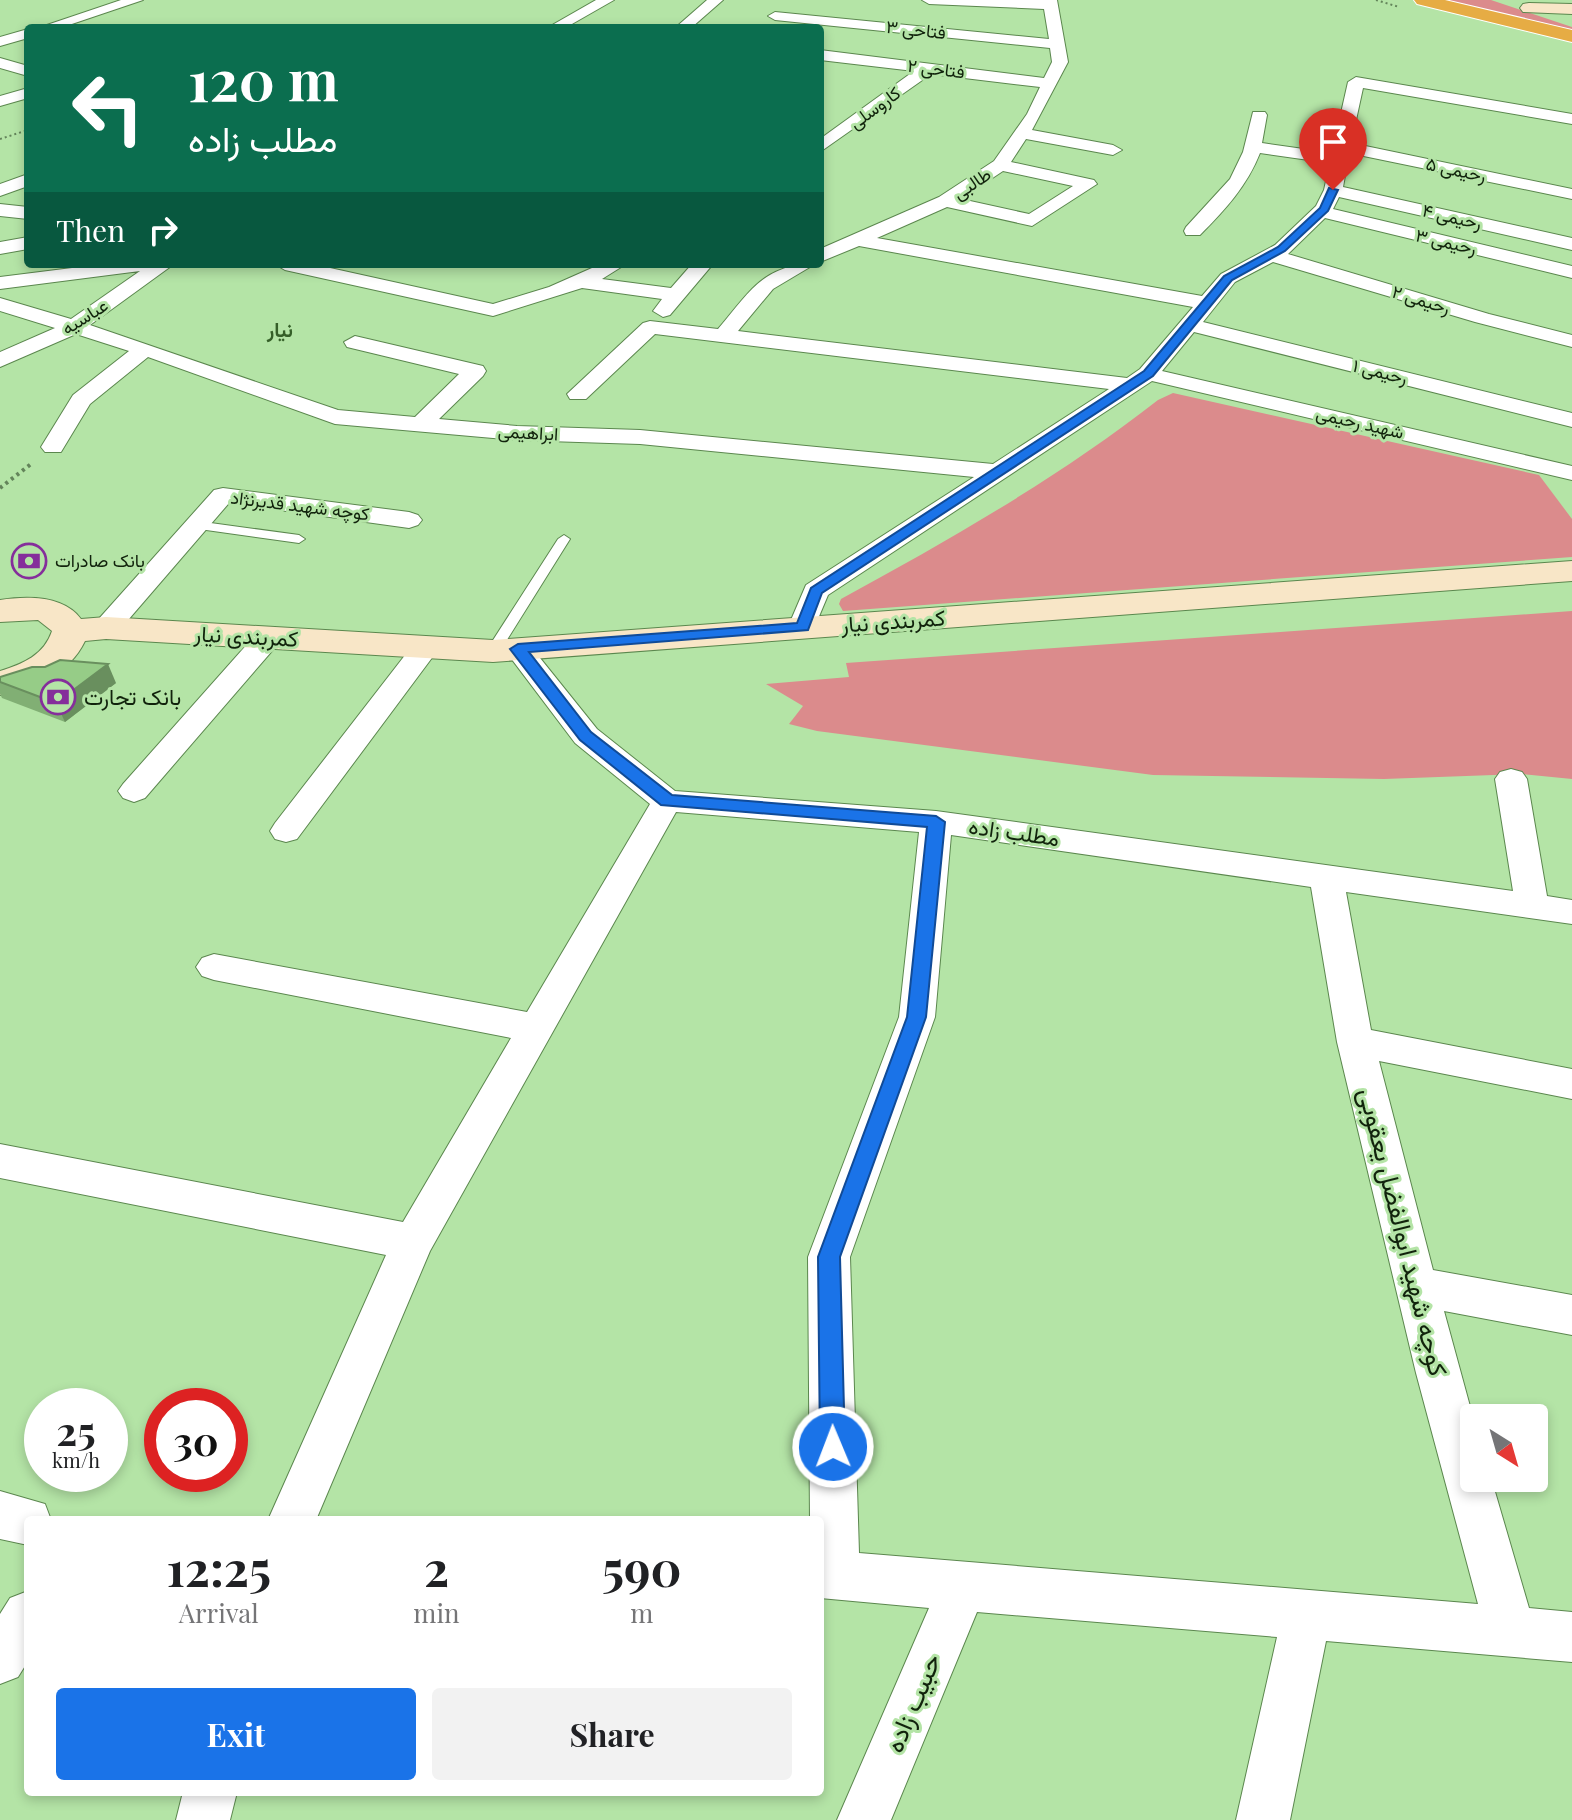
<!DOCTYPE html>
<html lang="en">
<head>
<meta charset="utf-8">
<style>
	:root { --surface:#fff; --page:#f2f2f2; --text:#202124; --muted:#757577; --accent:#1a73e8 }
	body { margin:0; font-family:"Playfair Display",Vazirmatn,serif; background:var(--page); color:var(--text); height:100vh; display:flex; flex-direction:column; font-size:30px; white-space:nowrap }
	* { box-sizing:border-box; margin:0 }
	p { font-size:26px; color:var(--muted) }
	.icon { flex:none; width:44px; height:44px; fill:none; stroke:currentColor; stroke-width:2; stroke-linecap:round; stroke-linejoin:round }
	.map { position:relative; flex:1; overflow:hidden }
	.drawer { position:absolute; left:24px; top:1516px; width:800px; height:280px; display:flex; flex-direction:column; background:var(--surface); border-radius:8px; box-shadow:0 4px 12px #0003 }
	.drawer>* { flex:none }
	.hud { position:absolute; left:24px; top:24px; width:800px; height:244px; border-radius:8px; box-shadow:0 4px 12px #0003; background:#0b6e4f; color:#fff; overflow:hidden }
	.needle { width:52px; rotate:143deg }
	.fabs { position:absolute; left:1460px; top:1404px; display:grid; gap:16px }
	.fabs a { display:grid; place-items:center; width:88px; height:88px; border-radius:8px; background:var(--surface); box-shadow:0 4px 12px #0003; font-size:40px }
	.speed { position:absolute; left:24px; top:1388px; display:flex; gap:16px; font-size:40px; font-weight:700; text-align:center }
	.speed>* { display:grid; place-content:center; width:104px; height:104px; border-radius:50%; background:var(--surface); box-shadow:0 4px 12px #0003; line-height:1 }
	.speed small { font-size:20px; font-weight:400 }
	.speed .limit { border:12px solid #d22; background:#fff; color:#111 }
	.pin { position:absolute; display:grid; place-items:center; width:68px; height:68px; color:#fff; margin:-82px -34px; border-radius:50% 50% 50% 0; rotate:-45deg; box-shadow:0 0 8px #0007 }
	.pin .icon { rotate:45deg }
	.me { position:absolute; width:88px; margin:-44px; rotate:359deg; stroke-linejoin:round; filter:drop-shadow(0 0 6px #0008) }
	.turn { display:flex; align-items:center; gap:28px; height:168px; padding:0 32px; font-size:36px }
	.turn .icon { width:104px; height:104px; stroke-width:2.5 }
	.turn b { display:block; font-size:56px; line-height:68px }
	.then { display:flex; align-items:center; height:76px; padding:0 32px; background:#0003; gap:16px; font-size:30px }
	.eta { display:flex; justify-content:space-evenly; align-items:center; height:136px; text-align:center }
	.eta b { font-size:48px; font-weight:700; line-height:56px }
	.button { display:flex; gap:16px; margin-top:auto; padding:16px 32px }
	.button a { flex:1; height:92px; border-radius:8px; background:var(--accent); color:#fff; font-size:32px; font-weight:700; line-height:92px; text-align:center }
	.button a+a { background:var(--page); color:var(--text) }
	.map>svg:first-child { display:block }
	.green { fill:#db8b8c }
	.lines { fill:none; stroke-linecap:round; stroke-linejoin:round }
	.lane-casing { stroke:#5b874e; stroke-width:2 }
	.street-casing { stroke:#5b874e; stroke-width:2 }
	.secondary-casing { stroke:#5b874e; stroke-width:2 }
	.highway-casing { stroke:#fff; stroke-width:2 }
	.path-far1 { stroke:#63845a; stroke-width:2; stroke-dasharray:2 3; stroke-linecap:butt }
	.path { stroke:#63845a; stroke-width:4; stroke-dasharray:3 4; stroke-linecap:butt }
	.lane { fill:#fff; fill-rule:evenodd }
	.street { fill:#fff; fill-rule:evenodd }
	.secondary { fill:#f8e6c7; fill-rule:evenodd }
	.highway { fill:#e6ac44; fill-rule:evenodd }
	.wall { fill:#81af74 }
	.shaded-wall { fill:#698f5e }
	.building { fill:#96cc87; stroke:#698f5e; stroke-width:2 }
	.route { fill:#1a73e8; stroke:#114b97; stroke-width:2 }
	.labels { text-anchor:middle; stroke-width:6; stroke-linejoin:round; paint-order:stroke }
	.far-street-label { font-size:18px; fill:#11230c; stroke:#b4e4a6 }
	.far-poi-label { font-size:18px; fill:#11230c; stroke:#b4e4a6; text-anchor:start }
	.far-neighbourhood-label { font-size:20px; font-weight:bold; fill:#355f28; stroke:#b4e4a6 }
	.street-label { font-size:22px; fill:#11230c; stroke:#b4e4a6 }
	.poi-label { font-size:22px; fill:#11230c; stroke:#b4e4a6; text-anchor:start }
	.near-street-label { font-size:26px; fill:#11230c; stroke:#b4e4a6 }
</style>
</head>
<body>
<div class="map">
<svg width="1572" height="1820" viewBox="0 0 1572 1820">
	<rect width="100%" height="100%" fill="#b4e4a6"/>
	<path class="green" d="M1439,0H1491L1572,27V33Z
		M1173,393L1539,475L1572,519V557L843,611L839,604L841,599C951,539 1058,478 1158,400Z
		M1572,611V779L1521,774L1384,779L1153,775L817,731L789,724L803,706L766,684L849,677L846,663Z"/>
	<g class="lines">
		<g class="lane-casing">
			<path id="lane" d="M196,521L299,535L305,539L299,543L192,528L190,525Z
				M564,535L570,539L500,651L498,654H488L486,651L558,539Z"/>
		</g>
		<g class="street-casing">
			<path id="street" d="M121,0H143L60,28H38Z
				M596,0H614L565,28H547Z
				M707,0H723L691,28H675Z
				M922,0H1057L1068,62L1032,130L1113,145L1122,150L1113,155L1026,139L1011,162L1094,180L1097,184L1032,226L947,207L877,238L1202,296L1221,274L1275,245L1316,206L1324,190L1330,163L1260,153C1247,186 1225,210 1200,235H1186L1184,231L1186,227L1230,179L1243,152L1253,112H1265L1267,115L1262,143L1332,153L1348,82L1356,77L1572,114V124L1363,88L1351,143L1572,189V199L1349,153L1343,187L1572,238V250L1339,197L1333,209L1572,266V278L1325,218L1288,254L1489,314L1572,335V347L1475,322L1273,262L1235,282L1203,322L1572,413V427L1194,332L1162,371L1572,466V480L1152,381L828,595L812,633L802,635L792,633L788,627L806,585L974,477L640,444L517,440L335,424L148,357L90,404L61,452H45L41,447L73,395L129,351L76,334L0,367V352L55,328L0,311V298L71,319L140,271L0,289V277L104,264H174L90,325L338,410L415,417L459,374L347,347L344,342L355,336L483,366L486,371L483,376L439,419L517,426L640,430L993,464L1109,389L655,334L586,399H570L567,394L643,323L650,321L718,329C749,293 763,264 815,264L773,289L738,331L1127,378L1140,369L1193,307L859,246L820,262V249L939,197L994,161L1027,114L1040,87L931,74L820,152V139L914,71L820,60V50L1044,78L1052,62L1050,48L775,20L768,16L775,12L1049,39L1044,9L929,4ZM1003,171L1073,186L1029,214L961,199Z
				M28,29V38L0,46V37Z
				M0,58L28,66V76L0,68Z
				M28,88V98L0,106V96Z
				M28,174V186L0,196V184Z
				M0,204L28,207V219L0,216Z
				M28,237V249L0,254V242Z
				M275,264H312L493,304L549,287L601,264H626L602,279L671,288L692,264H713L670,315L663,317L653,311L662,299L582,288L493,316L285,270Z
				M223,488L409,512L418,515L422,520L418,525L409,528L229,503L116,634L106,636L96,634L92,628L96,622L214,490Z
				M268,630L278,632L282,638L278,644L145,798L134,802L123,798L118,791L123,784L258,632Z
				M426,638L436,641L440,647L297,839L286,842L275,839L270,831L275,823L416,641Z
				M518,640L528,643L597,729L675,791L936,811L1513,891L1495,779L1500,772L1511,769L1522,772L1527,779L1547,896L1572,900V924L1346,892L1371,1030L1572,1069V1099L1379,1061L1433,1270L1572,1295V1335L1444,1311L1474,1421V1478H1491L1529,1608L1572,1612V1662L1326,1641L1290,1820H1236L1277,1637L977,1612L891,1820H837L929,1608L820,1598V1520H810L808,1257L899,1017L919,832L676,812L430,1251L316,1520H268L386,1255L0,1178V1144L403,1222L511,1038L214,980L202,976L196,967L202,958L214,954L527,1012L650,804L575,743L504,649L508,643ZM951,835L1311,887L1337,1042L1416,1373L1478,1604L859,1553L850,1257L935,1017Z
				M0,1491L45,1504L51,1520H28V1545L0,1539Z
				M28,1591V1661L18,1677L0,1684V1614L10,1598Z
				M183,1792H237L230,1820H176Z"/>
		</g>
		<g class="secondary-casing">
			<path id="secondary" d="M1529,3L1572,4V14L1523,12L1520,8L1523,4Z
				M1572,561V581L493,662L106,639L85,641C68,676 36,685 0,695V671C23,664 44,655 52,631L38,620L0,622V600C27,596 63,595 81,619L106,617L493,640Z"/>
		</g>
		<g class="highway-casing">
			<path id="highway" d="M1414,0H1445L1572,30V42L1417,4Z"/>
		</g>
		<path class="path-far1" d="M1376,0L1399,7
			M0,139L28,130"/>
		<path class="path" d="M0,488L31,464"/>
		<use href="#lane" class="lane"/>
		<use href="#street" class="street"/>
		<use href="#secondary" class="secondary"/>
		<use href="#highway" class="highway"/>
	</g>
	<path class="wall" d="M0,677L116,683L65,722L2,698L0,694Z"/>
	<path class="shaded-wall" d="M108,664L116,683L65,722L56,703Z"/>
	<path class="building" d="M60,660L108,664L56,703L0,682V677L32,667H45Z"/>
	<path class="route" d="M1329,188L1338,190L1328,211L1285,251L1232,280L1153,376L822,593L808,630L529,652L591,732L672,795L936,816L945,822L926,1017L840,1257L845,1447L841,1456L833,1459L824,1456L820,1447L818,1257L907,1017L927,827L661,805L580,740L510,649L518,644L797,623L811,588L1144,371L1224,276L1278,247L1320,208Z"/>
	<defs>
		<g id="bank-ring" transform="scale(1.8)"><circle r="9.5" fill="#b4e4a6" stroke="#852e9b" stroke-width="1.5"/><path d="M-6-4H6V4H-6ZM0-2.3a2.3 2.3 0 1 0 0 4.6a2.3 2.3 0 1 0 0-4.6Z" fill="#852e9b"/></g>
	</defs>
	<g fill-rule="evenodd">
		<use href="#bank-ring" x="29" y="561"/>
		<use href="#bank-ring" x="58" y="697"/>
	</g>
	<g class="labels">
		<g class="far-street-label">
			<text transform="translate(916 30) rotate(6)" y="6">فتاحی ۳</text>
			<text transform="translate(936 69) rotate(7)" y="6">فتاحی ۲</text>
			<text transform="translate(875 108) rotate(-36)" y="6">کاروسلی</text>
			<text transform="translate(1456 170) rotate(12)" y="6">رحیمی ۵</text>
			<text transform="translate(972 184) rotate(-34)" y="6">طالبی</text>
			<text transform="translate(1452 217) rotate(13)" y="6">رحیمی ۴</text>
			<text transform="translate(1446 242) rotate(13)" y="6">رحیمی ۳</text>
			<text transform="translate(1421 300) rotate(17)" y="6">رحیمی ۲</text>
			<text transform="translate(85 317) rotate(-32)" y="6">عباسیه</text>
			<text transform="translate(1380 372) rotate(14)" y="6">رحیمی ۱</text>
			<text transform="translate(1360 423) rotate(13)" y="6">شهید رحیمی</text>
			<text transform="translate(528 433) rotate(3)" y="6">ابراهیمی</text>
			<text transform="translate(300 506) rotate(7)" y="6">کوچه شهید قدیرنژاد</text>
		</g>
		<g class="far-poi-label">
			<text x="55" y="567">بانک صادرات</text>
		</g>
		<g class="far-neighbourhood-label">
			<text x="280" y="337">نیار</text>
		</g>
		<g class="street-label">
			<text transform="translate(893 621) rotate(-4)" y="8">کمربندی نیار</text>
			<text transform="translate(246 636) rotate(3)" y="8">کمربندی نیار</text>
			<text transform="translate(1014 832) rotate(8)" y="8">مطلب زاده</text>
		</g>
		<g class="poi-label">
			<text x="84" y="705">بانک تجارت</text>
		</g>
		<g class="near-street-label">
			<text transform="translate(1403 1232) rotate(76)" y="9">کوچه شهید ابوالفضل یعقوبی</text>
			<text transform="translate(913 1703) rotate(-67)" y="9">حبیب زاده</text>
		</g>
	</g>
</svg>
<div class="fabs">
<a><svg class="needle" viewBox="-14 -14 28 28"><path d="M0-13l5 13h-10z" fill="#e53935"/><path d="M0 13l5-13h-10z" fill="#757577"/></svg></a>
</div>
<div class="speed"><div>25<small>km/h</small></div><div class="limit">30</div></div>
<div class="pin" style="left:1333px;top:190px;background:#d93025"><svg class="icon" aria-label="arrive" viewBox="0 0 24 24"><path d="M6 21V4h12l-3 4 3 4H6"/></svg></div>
<svg class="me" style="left:833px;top:1447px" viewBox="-20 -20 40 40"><circle r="17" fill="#1a73e8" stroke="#fff" stroke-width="3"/><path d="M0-11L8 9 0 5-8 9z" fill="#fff"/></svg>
<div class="hud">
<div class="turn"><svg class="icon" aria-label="left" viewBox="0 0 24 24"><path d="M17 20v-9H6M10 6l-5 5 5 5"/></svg><div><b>120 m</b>مطلب زاده</div></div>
<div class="then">Then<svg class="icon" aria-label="right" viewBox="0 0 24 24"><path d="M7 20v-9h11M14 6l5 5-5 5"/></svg></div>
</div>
<section class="drawer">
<div class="eta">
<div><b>12:25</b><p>Arrival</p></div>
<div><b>2</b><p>min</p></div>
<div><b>590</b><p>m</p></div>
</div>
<div class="button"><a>Exit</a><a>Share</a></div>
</section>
</div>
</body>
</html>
